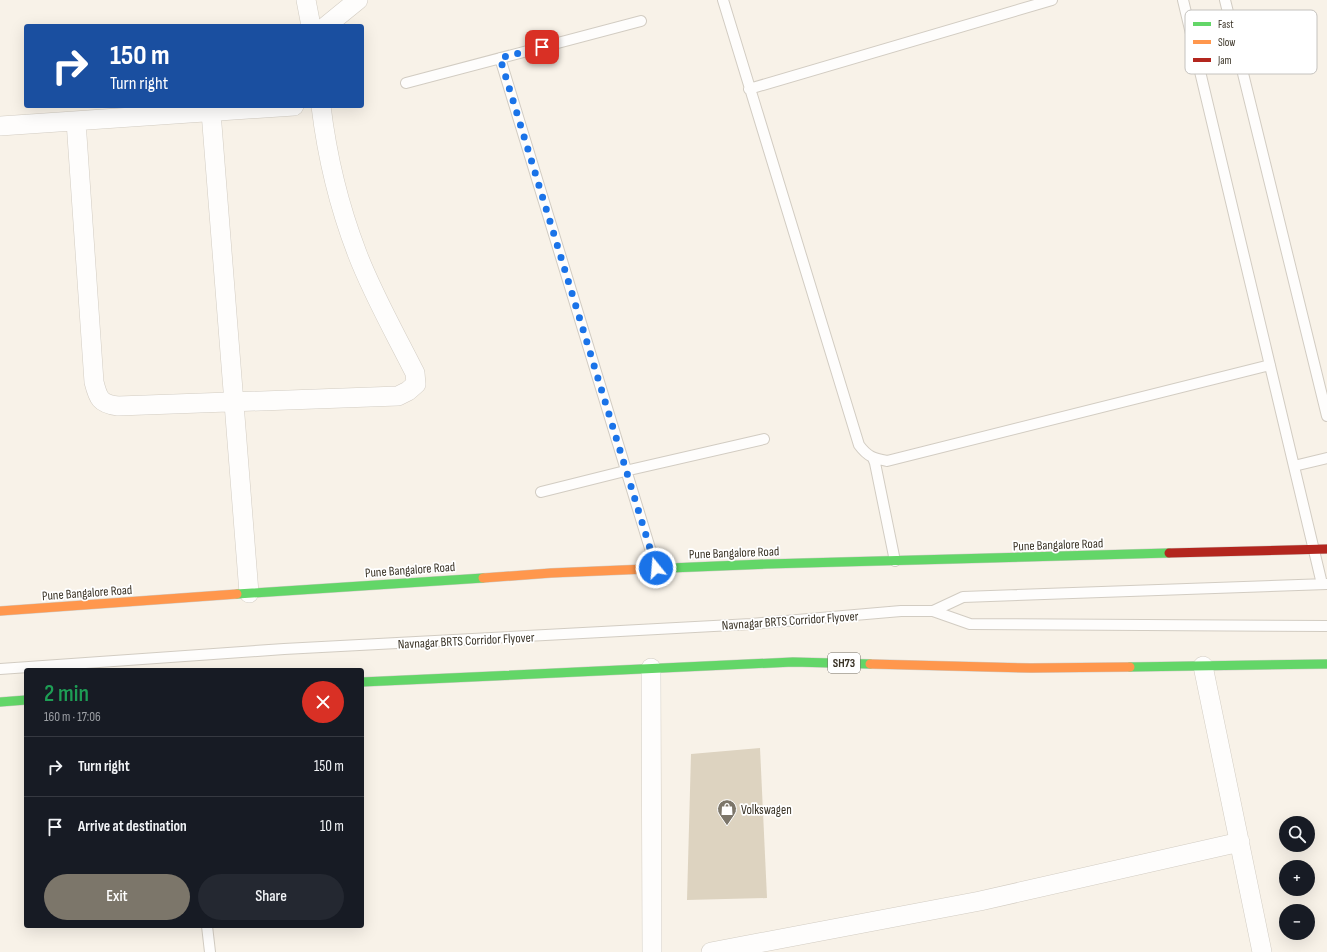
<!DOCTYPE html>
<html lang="en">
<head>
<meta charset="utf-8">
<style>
	:root { --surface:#171b24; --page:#242831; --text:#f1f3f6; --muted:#9ea1a6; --line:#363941; --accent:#7c766a }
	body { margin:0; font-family:"Sofia Sans Condensed",sans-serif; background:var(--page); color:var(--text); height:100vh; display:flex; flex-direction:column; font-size:15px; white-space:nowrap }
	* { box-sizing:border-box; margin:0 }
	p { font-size:13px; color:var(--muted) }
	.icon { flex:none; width:22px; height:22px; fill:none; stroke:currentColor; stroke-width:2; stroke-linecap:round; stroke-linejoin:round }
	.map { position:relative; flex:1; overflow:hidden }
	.side { position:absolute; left:24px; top:668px; width:340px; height:260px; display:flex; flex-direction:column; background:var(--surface); border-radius:4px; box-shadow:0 4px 16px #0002 }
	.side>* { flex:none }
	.guide { position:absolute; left:24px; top:24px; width:340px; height:84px; border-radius:4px; box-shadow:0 4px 16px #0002; background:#1a4fa0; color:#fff; overflow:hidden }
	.buttons { position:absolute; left:1279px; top:816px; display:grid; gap:8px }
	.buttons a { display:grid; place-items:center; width:36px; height:36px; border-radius:50%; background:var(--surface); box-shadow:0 4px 16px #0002; font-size:20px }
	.pin { position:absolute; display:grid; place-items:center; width:34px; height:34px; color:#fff; margin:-17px; border-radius:8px; box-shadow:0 2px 6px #0006 }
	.me { position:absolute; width:44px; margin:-22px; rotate:343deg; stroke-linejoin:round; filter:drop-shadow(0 0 3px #0008) }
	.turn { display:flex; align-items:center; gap:14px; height:84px; padding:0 20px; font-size:18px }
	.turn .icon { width:52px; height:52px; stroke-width:2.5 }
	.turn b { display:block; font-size:28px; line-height:34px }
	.round { display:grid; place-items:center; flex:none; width:42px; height:42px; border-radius:21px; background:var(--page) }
	.summary { display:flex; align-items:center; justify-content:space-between; height:68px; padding:0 20px }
	h1 { font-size:24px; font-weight:600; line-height:30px; color:#1e9e55 }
	.action { display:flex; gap:8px; margin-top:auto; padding:8px 20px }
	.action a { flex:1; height:46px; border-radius:24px; background:var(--accent); color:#fff; font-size:16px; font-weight:600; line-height:46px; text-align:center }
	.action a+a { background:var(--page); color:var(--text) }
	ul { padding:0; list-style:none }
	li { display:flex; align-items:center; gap:12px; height:60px; padding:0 20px; border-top:1px solid var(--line) }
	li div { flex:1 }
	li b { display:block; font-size:15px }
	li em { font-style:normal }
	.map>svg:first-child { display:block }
	.building { fill:#ddd3c0 }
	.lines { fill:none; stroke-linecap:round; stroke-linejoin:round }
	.lane-casing { stroke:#d2ccc2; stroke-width:12 }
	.street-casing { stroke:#d2ccc2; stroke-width:20 }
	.fast-casing { stroke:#d1cdc7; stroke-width:10 }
	.slow-casing { stroke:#d1cdc7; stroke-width:10 }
	.jam-casing { stroke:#d1cdc7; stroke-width:10 }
	.lane { stroke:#fefdfc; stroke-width:10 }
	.street { stroke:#fefdfc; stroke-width:19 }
	.fast { stroke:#63d668; stroke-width:9 }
	.slow { stroke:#ff974d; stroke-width:9 }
	.jam { stroke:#b3261e; stroke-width:9 }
	.route { stroke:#1a73e8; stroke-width:7; stroke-dasharray:0 12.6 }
	.labels { text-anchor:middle; stroke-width:3.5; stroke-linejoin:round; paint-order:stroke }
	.shield { fill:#fff; stroke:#757067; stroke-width:1 }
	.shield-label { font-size:12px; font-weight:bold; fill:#3a3326 }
	.street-label { font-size:13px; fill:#3a3326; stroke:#fff }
	.poi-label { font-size:13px; fill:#3a3326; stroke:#fff; text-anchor:start }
	.key { fill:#fff; stroke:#c4c2be; stroke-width:1 }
	.key-label { font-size:11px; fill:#3a3326 }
</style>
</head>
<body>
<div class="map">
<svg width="1327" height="952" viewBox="0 0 1327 952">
	<rect width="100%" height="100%" fill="#f8f2e8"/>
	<path class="building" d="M760,748L767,898L687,900L691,754Z"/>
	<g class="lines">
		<g class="lane-casing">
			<path id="lane" d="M723,0L859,445C868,457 873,458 887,461L1270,365
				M1183,0L1322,584
				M1225,0L1327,416
				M500,58L656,568
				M406,83L641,21
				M749,89L1052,0
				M873,458L875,463L895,561
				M1294,466L1327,458
				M541,492L625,471L764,439
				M1327,584L963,597L933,611L970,624L1327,626
				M0,669L284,649L751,624L901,611H933
				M207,926L210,952"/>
		</g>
		<g class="street-casing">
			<path id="street" d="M306,0L311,26
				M326,26L358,0
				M211,112L249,593
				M76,121L94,382C98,398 100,404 118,406L398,396L408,391L416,384L415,373C395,333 373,295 357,253C339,206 327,156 321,106
				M0,126L294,106
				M1203,666L1262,952
				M651,668L652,952
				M711,952L980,901L1240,842"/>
		</g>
		<g class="fast-casing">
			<path id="fast" d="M670,568L767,564L1169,553
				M237,594L483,578
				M1130,667L1327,664
				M362,682L793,662L870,664
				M0,702L26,700"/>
		</g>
		<g class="slow-casing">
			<path id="slow" d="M483,578L551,573L670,568
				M0,611L237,594
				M870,664L1031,668L1130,667"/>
		</g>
		<g class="jam-casing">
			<path id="jam" d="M1169,553L1327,549"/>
		</g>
		<use href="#lane" class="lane"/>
		<use href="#street" class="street"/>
		<use href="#fast" class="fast"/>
		<use href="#slow" class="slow"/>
		<use href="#jam" class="jam"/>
	</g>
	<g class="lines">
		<path class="route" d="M542,47L500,58L656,568"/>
	</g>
	<defs>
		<g id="shop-pin" transform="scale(1)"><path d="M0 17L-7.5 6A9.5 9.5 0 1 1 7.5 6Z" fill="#7c766a" stroke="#fff"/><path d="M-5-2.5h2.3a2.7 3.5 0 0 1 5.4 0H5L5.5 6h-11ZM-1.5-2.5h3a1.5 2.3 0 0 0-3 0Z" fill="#fff"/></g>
	</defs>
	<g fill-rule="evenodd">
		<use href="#shop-pin" x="727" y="809"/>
	</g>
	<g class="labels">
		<rect class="shield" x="828" y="653" width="32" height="20" rx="3"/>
		<g class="shield-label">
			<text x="844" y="667">SH73</text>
		</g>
		<g class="street-label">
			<text transform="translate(1058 544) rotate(-2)" y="5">Pune Bangalore Road</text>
			<text transform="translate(734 552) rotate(-2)" y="5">Pune Bangalore Road</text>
			<text transform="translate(410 569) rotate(-4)" y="5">Pune Bangalore Road</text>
			<text transform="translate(87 592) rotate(-4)" y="5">Pune Bangalore Road</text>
			<text transform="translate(790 620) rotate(-4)" y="5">Navnagar BRTS Corridor Flyover</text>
			<text transform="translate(466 640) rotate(-3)" y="5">Navnagar BRTS Corridor Flyover</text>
		</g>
		<g class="poi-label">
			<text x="741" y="814">Volkswagen</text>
		</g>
	</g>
	<rect x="1185" y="10" width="132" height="64" rx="6" class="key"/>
	<rect x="1193" y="22" width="18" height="4" fill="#63d668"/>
	<rect x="1193" y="40" width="18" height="4" fill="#ff974d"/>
	<rect x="1193" y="58" width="18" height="4" fill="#b3261e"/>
	<g class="key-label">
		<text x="1218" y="28">Fast</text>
		<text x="1218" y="46">Slow</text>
		<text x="1218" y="64">Jam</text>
	</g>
</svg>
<div class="buttons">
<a><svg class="icon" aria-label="search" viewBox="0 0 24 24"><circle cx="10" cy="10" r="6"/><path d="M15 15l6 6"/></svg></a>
<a>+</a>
<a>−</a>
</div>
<div class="pin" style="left:542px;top:47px;background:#d93025"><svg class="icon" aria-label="arrive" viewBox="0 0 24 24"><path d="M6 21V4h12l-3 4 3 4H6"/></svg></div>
<svg class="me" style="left:656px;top:568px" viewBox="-20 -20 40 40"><circle r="17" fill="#1a73e8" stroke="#fff" stroke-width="3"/><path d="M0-11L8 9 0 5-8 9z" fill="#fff"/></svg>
<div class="guide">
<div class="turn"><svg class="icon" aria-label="right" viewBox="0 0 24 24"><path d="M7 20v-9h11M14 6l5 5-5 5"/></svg><div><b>150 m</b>Turn right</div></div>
</div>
<section class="side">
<div class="summary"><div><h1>2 min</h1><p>160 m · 17:06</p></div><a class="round" style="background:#d93025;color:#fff"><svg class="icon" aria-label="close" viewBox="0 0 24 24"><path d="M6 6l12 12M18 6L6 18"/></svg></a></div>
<ul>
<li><svg class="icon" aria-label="right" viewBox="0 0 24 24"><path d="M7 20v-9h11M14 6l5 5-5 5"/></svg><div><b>Turn right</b></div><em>150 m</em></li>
<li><svg class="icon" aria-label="arrive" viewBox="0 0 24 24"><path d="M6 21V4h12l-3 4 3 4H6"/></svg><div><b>Arrive at destination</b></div><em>10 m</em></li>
</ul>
<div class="action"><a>Exit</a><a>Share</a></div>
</section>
</div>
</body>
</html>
